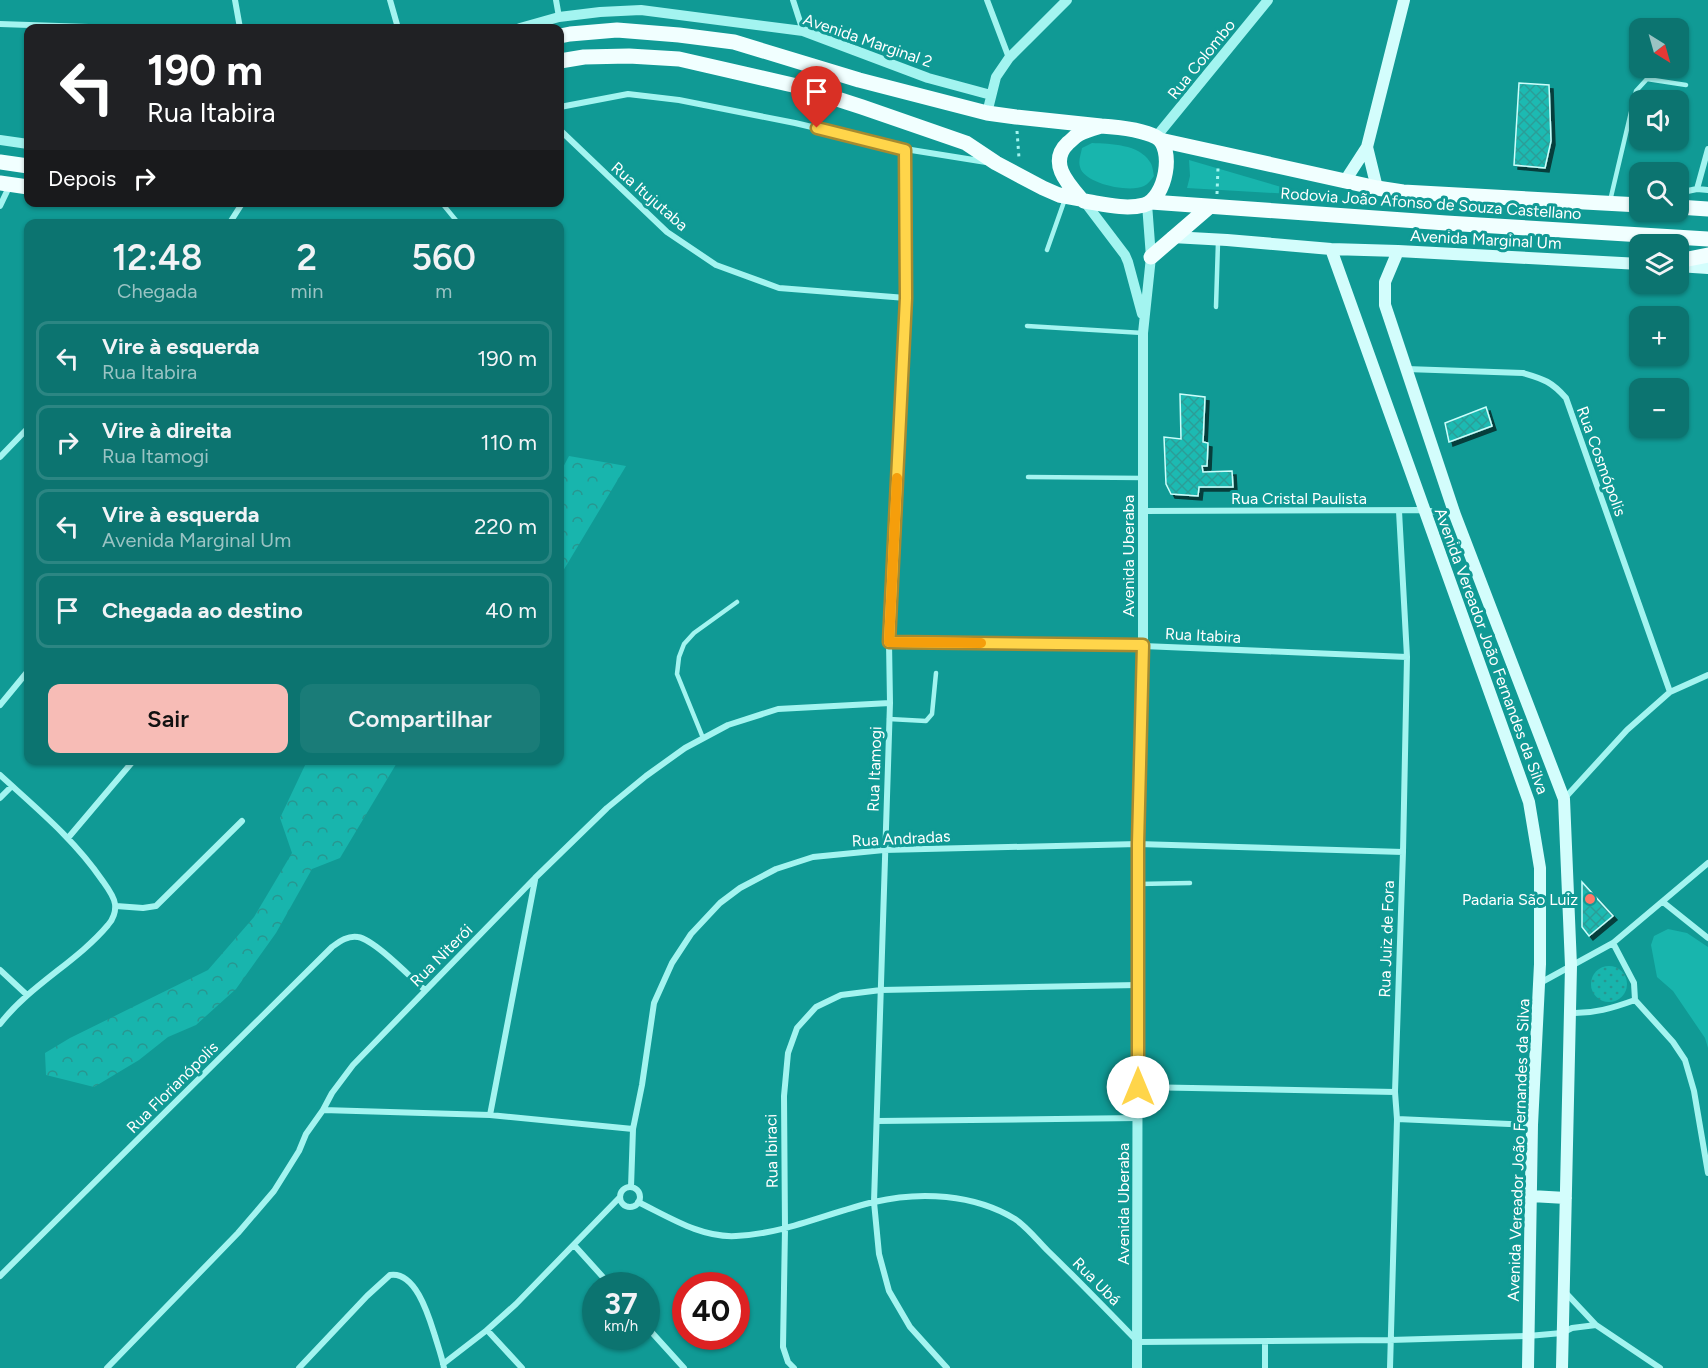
<!DOCTYPE html>
<html lang="pt">
<head>
<meta charset="utf-8">
<style>
	:root { --surface:#0c7470; --page:#1a7c78; --text:#f1f3f6; --muted:#9ac3c3; --line:#2c8683; --accent:#f7bcb6 }
	body { margin:0; font-family:Figtree,sans-serif; background:var(--page); color:var(--text); height:100vh; display:flex; flex-direction:column; font-size:22px; white-space:nowrap }
	* { box-sizing:border-box; margin:0 }
	p { font-size:20px; color:var(--muted) }
	.icon { flex:none; width:33px; height:33px; fill:none; stroke:currentColor; stroke-width:2; stroke-linecap:round; stroke-linejoin:round }
	.map { position:relative; flex:1; overflow:hidden }
	.drawer { position:absolute; left:24px; top:219px; width:540px; height:546px; display:flex; flex-direction:column; background:var(--surface); border-radius:12px; box-shadow:0 2px 4px #0004 }
	.drawer>* { flex:none }
	.top-card { position:absolute; left:24px; top:24px; width:540px; height:183px; border-radius:12px; box-shadow:0 2px 4px #0004; background:#202124; color:#fff; overflow:hidden }
	.needle { width:39px; rotate:143deg }
	.fabs { position:absolute; left:1629px; top:18px; display:grid; gap:12px }
	.fabs a { display:grid; place-items:center; width:60px; height:60px; border-radius:12px; background:var(--surface); box-shadow:0 2px 4px #0004; font-size:30px }
	.speed { position:absolute; left:582px; top:1272px; display:flex; gap:12px; font-size:30px; font-weight:700; text-align:center }
	.speed>* { display:grid; place-content:center; width:78px; height:78px; border-radius:50%; background:var(--surface); box-shadow:0 2px 4px #0004; line-height:1 }
	.speed small { font-size:15px; font-weight:400 }
	.speed .limit { border:9px solid #d22; background:#fff; color:#111 }
	.pin { position:absolute; display:grid; place-items:center; width:51px; height:51px; color:#fff; margin:-62px -26px; border-radius:50% 50% 50% 0; rotate:-45deg; box-shadow:0 0 6px #0007 }
	.pin .icon { rotate:45deg }
	.me { position:absolute; width:66px; margin:-33px; rotate:0deg; stroke-linejoin:round; filter:drop-shadow(0 0 4px #0008) }
	.turn { display:flex; align-items:center; gap:21px; height:126px; padding:0 24px; font-size:27px }
	.turn .icon { width:78px; height:78px; stroke-width:2.5 }
	.turn b { display:block; font-size:42px; line-height:51px }
	.then { display:flex; align-items:center; height:57px; padding:0 24px; background:#0003; gap:12px; font-size:22px }
	.eta { display:flex; justify-content:space-evenly; align-items:center; height:102px; text-align:center }
	.eta b { font-size:36px; font-weight:600; line-height:42px }
	.action { display:flex; gap:12px; margin-top:auto; padding:12px 24px }
	.action a { flex:1; height:69px; border-radius:12px; background:var(--accent); color:#111; font-size:24px; font-weight:600; line-height:69px; text-align:center }
	.action a+a { background:var(--page); color:var(--text) }
	ul { padding:0; list-style:none }
	li { display:flex; align-items:center; gap:18px; height:75px; margin:0 12px 9px; padding:0 12px; border:3px solid var(--line); border-radius:12px }
	li div { flex:1 }
	li b { display:block; font-size:22px }
	li em { font-style:normal }
	.map>svg:first-child { display:block }
	.grass { fill:#18b5ad }
	.forest { fill:url(#forest-crowns) }
	.park { fill:url(#park-dots) }
	.building { fill:url(#building-cross-hatch); stroke:#ccfefb; stroke-width:1.5; filter:url(#shadow) }
	.lines { fill:none; stroke-linecap:round; stroke-linejoin:round }
	.path { stroke:#a3f4f0; stroke-width:3; stroke-dasharray:3 4.5; stroke-linecap:butt }
	.service { stroke:#a3f4f0; stroke-width:4.5 }
	.minor { stroke:#a3f4f0; stroke-width:6 }
	.tertiary { stroke:#a3f4f0; stroke-width:10 }
	.secondary { stroke:#d3fdfc; stroke-width:12 }
	.primary { stroke:#f1ffff; stroke-width:15 }
	.route-casing { stroke:#a68a30; stroke-width:15 }
	.route { stroke:#ffd54a; stroke-width:10 }
	.slow { stroke:#f59e0b; stroke-width:10 }
	.poi-dot { fill:#ff7867; stroke:#109a95; stroke-width:2 }
	.labels { text-anchor:middle; stroke-width:6; stroke-linejoin:round; paint-order:stroke }
	.street-label { font-size:16px; fill:#fff; stroke:#109a95 }
	.poi-label { font-size:16px; fill:#fff; stroke:#109a95; text-anchor:end }
</style>
</head>
<body>
<div class="map">
<svg width="1708" height="1368" viewBox="0 0 1708 1368">
	<defs>
		<pattern id="forest-crowns" width="20" height="18" patternUnits="userSpaceOnUse" patternTransform="scale(1.5)"><rect width="20" height="18" fill="#18b5ad"/><path d="M2 6a3 3 0 1 1 6 0M12 15a3 3 0 1 1 6 0" fill="none" stroke="#289690"/></pattern>
		<pattern id="park-dots" width="8" height="8" patternUnits="userSpaceOnUse" patternTransform="scale(1.5)"><rect width="8" height="8" fill="#18b5ad"/><path d="M2 2h.1M6 6h.1" fill="none" stroke="#289690" stroke-width="1.8" stroke-linecap="round"/></pattern>
		<pattern id="building-cross-hatch" width="8" height="8" patternUnits="userSpaceOnUse" patternTransform="scale(1.5)"><rect width="8" height="8" fill="#1ebab2"/><path d="M0 0l8 8M0 8l8-8" fill="none" stroke="#2a9e98"/></pattern>
		<filter id="shadow"><feDropShadow dx="4" dy="4" stdDeviation="0" flood-color="#0009"/></filter>
	</defs>
	<rect width="100%" height="100%" fill="#109a95"/>
	<path class="grass" d="M1092,143C1111,144 1139,144 1150,162C1153,166 1153,172 1154,176C1151,180 1148,184 1144,186C1130,193 1084,184 1080,167C1078,161 1081,154 1082,148Z
		M1189,160L1309,195L1187,188L1190,176Z
		M1668,929L1687,933L1708,947V1048L1705,1038L1673,991L1657,977L1651,945L1654,936Z"/>
	<path class="forest" d="M569,456L626,466L560,576V473Z
		M307,761H398L340,858L312,869L276,933L236,989L196,1025L168,1037L139,1060L94,1087L46,1075L45,1053L70,1038L208,970L254,917L292,853L280,818Z"/>
	<path class="park" d="M1591 984a18 18 0 1 1 36 0a18 18 0 1 1-36 0Z"/>
	<path class="building" d="M1519,83L1549,85L1551,141L1545,168L1514,165Z
		M1180,394L1205,397L1203,442L1208,443L1207,466H1202L1203,472L1232,471L1233,487H1199L1198,496L1171,494L1166,484L1164,437L1181,439Z
		M1486,407L1492,426L1449,442L1445,423Z
		M1582,882L1613,916L1589,936L1582,927Z"/>
	<g class="lines">
		<path class="path" d="M1017,131L1019,158
			M1217,194L1218,168"/>
		<path class="service" d="M1610,201L1636,91L1647,79L1686,85
			M441,202L459,224
			M1047,250L1065,199
			M1216,307L1218,242
			M1027,326L1143,333
			M1028,477L1143,478
			M889,719L926,721L932,714L936,673
			M703,738L677,674L679,657L684,644L694,633L737,602
			M1138,884L1190,883"/>
		<path class="minor" d="M235,0L240,28
			M390,0L398,28
			M556,0L559,17
			M793,0L803,31
			M987,0L1009,58
			M0,24L118,28
			M560,107L628,94L679,100L795,123L905,149L986,162
			M560,130L667,232L716,265L779,288L906,298
			M905,149L906,298L889,642L890,703L874,1202L879,1254L889,1291L910,1327L947,1368
			M1697,189L1708,149
			M1678,193L1697,189L1708,190
			M0,206L10,185
			M229,224L243,202
			M1406,369L1523,373C1544,379 1552,382 1566,398L1670,692
			M0,457L28,428
			M1143,511L1424,510L1454,515
			M889,642L1143,646L1407,657
			M0,705L28,671
			M0,775C36,808 74,839 102,880C107,887 114,896 115,904C116,911 113,920 108,925C77,962 30,985 0,1024
			M0,798L12,786
			M1564,799L1627,730L1670,692L1708,675
			M68,838L134,760
			M1663,902L1708,938
			M116,906L143,908L156,906L242,821
			M1613,943L1634,983L1635,1000L1673,1042L1685,1060L1694,1091L1708,1173
			M0,970L27,995
			M1540,983L1613,943L1708,863
			M1570,1013C1593,1014 1613,1008 1635,1000
			M1138,1087L1395,1092
			M323,1110L490,1115L633,1129
			M490,1115L535,880
			M1397,1119L1532,1125
			M877,1121L1138,1118
			M631,1187L633,1129L642,1085L654,1003L672,963L691,934L720,903L740,888L776,869L813,857L884,850L1138,844L1403,852
			M620 1197a10 10 0 1 1 20 0a10 10 0 1 1-20 0Z
			M638,1202C669,1217 701,1238 736,1236C784,1234 827,1213 874,1202C920,1191 974,1194 1015,1219C1027,1227 1038,1241 1048,1251C1079,1281 1108,1311 1138,1342L1390,1340L1528,1336L1562,1333L1572,1328L1596,1325
			M574,1245L611,1286
			M0,1276L332,947C339,942 348,935 358,937C375,940 411,978 425,990
			M1565,1292L1596,1325L1660,1368
			M646,1326L684,1368
			M487,1330L522,1368
			M443,1364L487,1330L516,1304L620,1197
			M107,1368L238,1233L274,1191L299,1151L306,1134L323,1110L332,1093L353,1065L535,878L607,808L646,776L685,748L728,725L778,709L890,703
			M299,1368L367,1296L390,1275C416,1271 429,1317 435,1336C438,1346 442,1357 444,1368
			M794,1368L788,1362L783,1347L785,1229L784,1096L788,1053L797,1028L816,1007L841,995L881,990L1138,985
			M1265,1368V1342
			M1390,1368L1397,1119L1395,1092L1403,852L1407,657L1399,511"/>
		<path class="tertiary" d="M520,28L559,17L600,12L641,10L803,31L928,78L991,95
			M987,113L996,77L1009,58L1067,0
			M1156,137L1268,0
			M0,140L28,144
			M1084,201L1125,255L1128,262L1142,314
			M1137,1368L1138,844L1143,646V333L1151,257L1147,204"/>
		<path class="secondary" d="M1367,147L1377,188
			M1345,181L1367,147L1404,0
			M1172,237L1227,240L1331,249L1398,251L1640,264
			M1331,249L1529,802L1540,868V964L1532,1125L1528,1368
			M1398,251L1385,282V305L1455,515L1564,799L1571,966L1562,1368
			M1678,266L1708,268
			M1531,1196L1566,1198"/>
		<path class="primary" d="M560,36L570,34L617,30L679,35L734,42L859,80L987,113L1016,117L1101,126
			M560,61L584,57L629,56L679,59L797,86L862,107L966,143L996,163L1043,188L1059,195L1081,199
			M1101,126C1116,127 1143,130 1156,137C1175,147 1166,199 1144,205C1125,210 1103,204 1084,201L1081,199C1067,183 1048,162 1068,143C1072,140 1075,136 1079,134C1086,130 1094,128 1101,126Z
			M1160,140L1377,188L1403,192L1640,205
			M0,162L28,166
			M0,183L28,187
			M1151,202L1446,223L1708,239
			M1678,207L1708,209
			M1151,257L1209,207
			M1678,261L1708,255"/>
	</g>
	<g class="lines">
		<g class="route-casing">
			<path id="route" d="M817,128L905,150L906,298L889,642L1143,645L1138,844V1087"/>
		</g>
		<use href="#route" class="route"/>
		<path class="slow" d="M897,478L889,642L981,643"/>
	</g>
	<circle class="poi-dot" cx="1590" cy="899" r="6"/>
	<g class="labels">
		<g class="street-label">
			<text transform="translate(868 40) rotate(19)" y="6">Avenida Marginal 2</text>
			<text transform="translate(1201 59) rotate(-51)" y="6">Rua Colombo</text>
			<text transform="translate(650 196) rotate(41)" y="6">Rua Itujutaba</text>
			<text transform="translate(1431 203) rotate(4)" y="6">Rodovia João Afonso de Souza Castellano</text>
			<text transform="translate(1486 239) rotate(3)" y="6">Avenida Marginal Um</text>
			<text transform="translate(1602 461) rotate(70)" y="6">Rua Cosmópolis</text>
			<text x="1299" y="504">Rua Cristal Paulista</text>
			<text transform="translate(1128 556) rotate(-90)" y="6">Avenida Uberaba</text>
			<text transform="translate(1203 635) rotate(3)" y="6">Rua Itabira</text>
			<text transform="translate(1492 651) rotate(70)" y="6">Avenida Vereador João Fernandes da Silva</text>
			<text transform="translate(874 769) rotate(-88)" y="6">Rua Itamogi</text>
			<text transform="translate(901 838) rotate(-3)" y="6">Rua Andradas</text>
			<text transform="translate(1386 939) rotate(-88)" y="6">Rua Juiz de Fora</text>
			<text transform="translate(441 955) rotate(-45)" y="6">Rua Niterói</text>
			<text transform="translate(172 1087) rotate(-45)" y="6">Rua Florianópolis</text>
			<text transform="translate(1518 1150) rotate(-88)" y="6">Avenida Vereador João Fernandes da Silva</text>
			<text transform="translate(771 1151) rotate(-91)" y="6">Rua Ibiraci</text>
			<text transform="translate(1123 1204) rotate(-90)" y="6">Avenida Uberaba</text>
			<text transform="translate(1097 1281) rotate(45)" y="6">Rua Ubá</text>
		</g>
		<g class="poi-label">
			<text x="1578" y="905">Padaria São Luiz</text>
		</g>
	</g>
</svg>
<div class="fabs">
<a><svg class="needle" viewBox="-14 -14 28 28"><path d="M0-13l5 13h-10z" fill="#e53935"/><path d="M0 13l5-13h-10z" fill="#9ac3c3"/></svg></a>
<a><svg class="icon" aria-label="sound" viewBox="0 0 24 24"><path d="M4 9h4l5-4v14l-5-4H4zM17 9q2 3 0 6"/></svg></a>
<a><svg class="icon" aria-label="search" viewBox="0 0 24 24"><circle cx="10" cy="10" r="6"/><path d="M15 15l6 6"/></svg></a>
<a><svg class="icon" aria-label="layers" viewBox="0 0 24 24"><path d="M12 4l9 5-9 5-9-5zM3 14l9 5 9-5"/></svg></a>
<a>+</a>
<a>−</a>
</div>
<div class="speed"><div>37<small>km/h</small></div><div class="limit">40</div></div>
<div class="pin" style="left:817px;top:128px;background:#d93025"><svg class="icon" aria-label="arrive" viewBox="0 0 24 24"><path d="M6 21V4h12l-3 4 3 4H6"/></svg></div>
<svg class="me" style="left:1138px;top:1087px" viewBox="-20 -20 40 40"><circle r="19" fill="#fff"/><path d="M0-13L10 11 0 6-10 11z" fill="#ffd54a"/></svg>
<div class="top-card">
<div class="turn"><svg class="icon" aria-label="left" viewBox="0 0 24 24"><path d="M17 20v-9H6M10 6l-5 5 5 5"/></svg><div><b>190 m</b>Rua Itabira</div></div>
<div class="then">Depois<svg class="icon" aria-label="right" viewBox="0 0 24 24"><path d="M7 20v-9h11M14 6l5 5-5 5"/></svg></div>
</div>
<section class="drawer">
<div class="eta">
<div><b>12:48</b><p>Chegada</p></div>
<div><b>2</b><p>min</p></div>
<div><b>560</b><p>m</p></div>
</div>
<ul>
<li><svg class="icon" aria-label="left" viewBox="0 0 24 24"><path d="M17 20v-9H6M10 6l-5 5 5 5"/></svg><div><b>Vire à esquerda</b><p>Rua Itabira</p></div><em>190 m</em></li>
<li><svg class="icon" aria-label="right" viewBox="0 0 24 24"><path d="M7 20v-9h11M14 6l5 5-5 5"/></svg><div><b>Vire à direita</b><p>Rua Itamogi</p></div><em>110 m</em></li>
<li><svg class="icon" aria-label="left" viewBox="0 0 24 24"><path d="M17 20v-9H6M10 6l-5 5 5 5"/></svg><div><b>Vire à esquerda</b><p>Avenida Marginal Um</p></div><em>220 m</em></li>
<li><svg class="icon" aria-label="arrive" viewBox="0 0 24 24"><path d="M6 21V4h12l-3 4 3 4H6"/></svg><div><b>Chegada ao destino</b></div><em>40 m</em></li>
</ul>
<div class="action"><a>Sair</a><a>Compartilhar</a></div>
</section>
</div>
</body>
</html>
